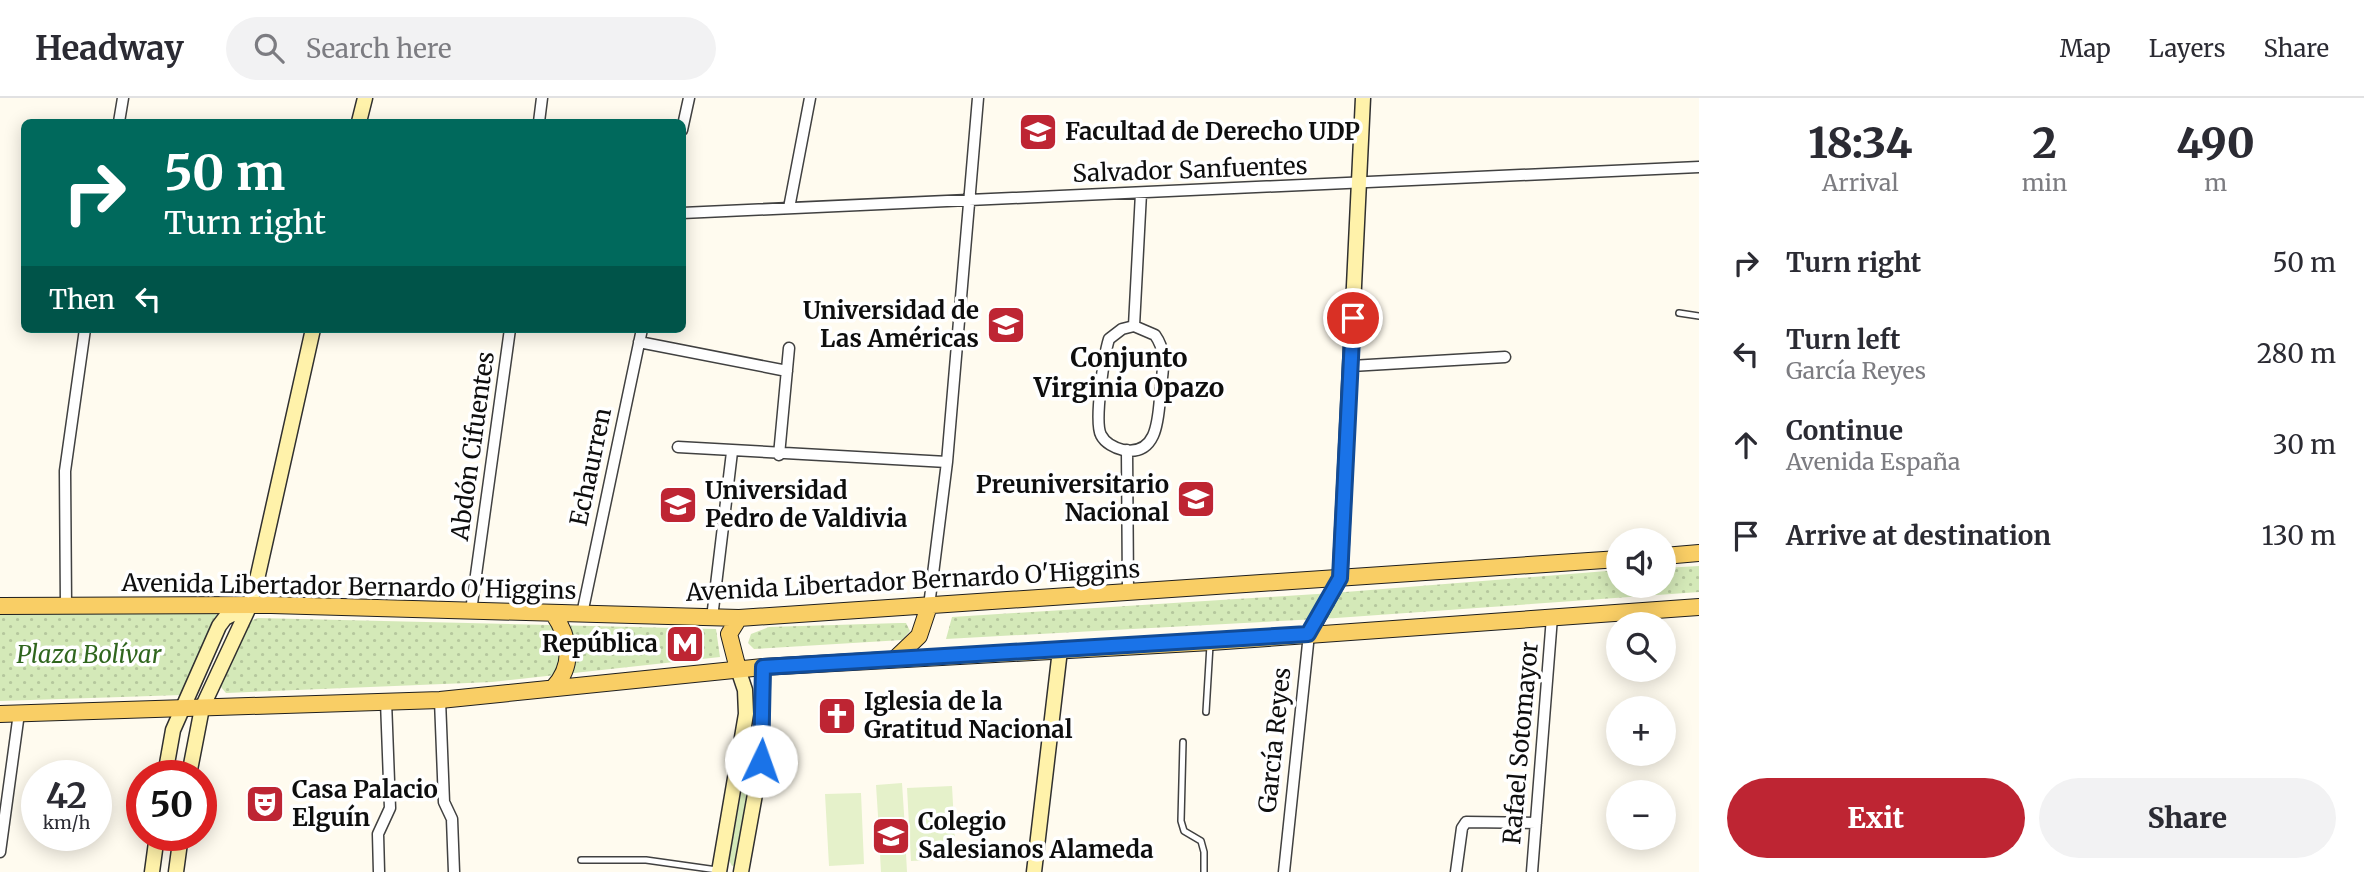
<!DOCTYPE html>
<html lang="en">
<head>
<meta charset="utf-8">
<style>
	:root { --surface:#fff; --page:#f2f2f3; --text:#2b2b33; --muted:#7c7c81; --line:#e1e1e2; --accent:#be2533 }
	body { margin:0; font-family:Merriweather,serif; background:var(--page); color:var(--text); height:100vh; display:flex; flex-direction:column; font-size:26px; white-space:nowrap }
	* { box-sizing:border-box; margin:0 }
	p { font-size:23px; color:var(--muted) }
	.icon { flex:none; width:38px; height:38px; fill:none; stroke:currentColor; stroke-width:2; stroke-linecap:round; stroke-linejoin:round }
	.map { position:relative; flex:1; overflow:hidden }
	.side { display:flex; flex-direction:column; background:var(--surface); width:665px }
	.side>* { flex:none }
	.banner { position:absolute; left:21px; top:21px; width:665px; height:214px; border-radius:10px; box-shadow:0 4px 18px #0003; background:#00695c; color:#fff; overflow:hidden }
	.fabs { position:absolute; left:1606px; top:430px; display:grid; gap:14px }
	.fabs a { display:grid; place-items:center; width:70px; height:70px; border-radius:50%; background:var(--surface); box-shadow:0 4px 18px #0003; font-size:35px }
	.speed { position:absolute; left:21px; top:662px; display:flex; gap:14px; font-size:35px; font-weight:700; text-align:center }
	.speed>* { display:grid; place-content:center; width:91px; height:91px; border-radius:50%; background:var(--surface); box-shadow:0 4px 18px #0003; line-height:1 }
	.speed small { font-size:18px; font-weight:400 }
	.speed .limit { border:10px solid #d22; background:#fff; color:#111 }
	.pin { position:absolute; display:grid; place-items:center; width:60px; height:60px; color:#fff; margin:-30px; border:4px solid #fff; border-radius:50%; box-shadow:0 2px 7px #0007 }
	.me { position:absolute; width:77px; margin:-38px; rotate:3deg; stroke-linejoin:round; filter:drop-shadow(0 0 5px #0008) }
	.turn { display:flex; align-items:center; gap:24px; height:147px; padding:0 28px; font-size:32px }
	.turn .icon { width:91px; height:91px; stroke-width:2.5 }
	.turn b { display:block; font-size:49px; line-height:60px }
	.then { display:flex; align-items:center; height:66px; padding:0 28px; background:#0003; gap:14px; font-size:26px }
	.eta { display:flex; justify-content:space-evenly; align-items:center; height:119px; text-align:center }
	.eta b { font-size:42px; font-weight:800; line-height:49px }
	.cta { display:flex; gap:14px; margin-top:auto; padding:14px 28px }
	.cta a { flex:1; height:80px; border-radius:42px; background:var(--accent); color:#fff; font-size:28px; font-weight:800; line-height:80px; text-align:center }
	.cta a+a { background:var(--page); color:var(--text) }
	ul { padding:0; list-style:none }
	li { display:flex; align-items:center; gap:21px; height:91px; padding:0 28px }
	li div { flex:1 }
	li b { display:block; font-size:26px }
	li em { font-style:normal }
	header { display:flex; align-items:center; gap:42px; box-sizing:border-box; height:98px; padding:0 35px; background:var(--surface); border-bottom:2px solid var(--line) }
	header strong { font-size:33px }
	nav { display:flex; gap:38px; margin-inline-start:auto; font-size:24px }
	.search { width:490px; height:63px; background:var(--page); display:flex; align-items:center; gap:18px; box-sizing:border-box; padding:0 24px; border-radius:38px; color:var(--muted); font-size:26px }
	main { display:flex; flex:1; min-height:0 }
	.map>svg:first-child { display:block }
	.grass { fill:#d4e9b8 }
	.park { fill:url(#park-dots) }
	.pitch { fill:#e5f1ca }
	.lines { fill:none; stroke-linecap:round; stroke-linejoin:round }
	.lane-casing { stroke:#414141; stroke-width:8 }
	.street-casing { stroke:#414141; stroke-width:13 }
	.secondary-casing { stroke:#303030; stroke-width:17 }
	.primary-casing { stroke:#1f1f1f; stroke-width:18 }
	.lane { stroke:#fff; stroke-width:5 }
	.street { stroke:#fff; stroke-width:10 }
	.secondary { stroke:#fff2aa; stroke-width:14 }
	.primary { stroke:#f9ce65; stroke-width:16 }
	.route-casing { stroke:#114b97; stroke-width:18 }
	.route { stroke:#1a73e8; stroke-width:12 }
	.labels { text-anchor:middle; stroke-width:7; stroke-linejoin:round; paint-order:stroke }
	.poi-label { font-size:24px; font-weight:bold; fill:#0e0e0e; stroke:#fff; text-anchor:start }
	.street-label { font-size:24px; fill:#0e0e0e; stroke:#fff }
	.park-label { font-size:24px; font-style:italic; fill:#30661e; stroke:#fff }
	.neighbourhood-label { font-size:26px; font-weight:bold; fill:#0e0e0e; stroke:#fff }
</style>
</head>
<body>
<header>
<strong>Headway</strong>
<div class="search"><svg class="icon" aria-label="search" viewBox="0 0 24 24"><circle cx="10" cy="10" r="6"/><path d="M15 15l6 6"/></svg>Search here</div>
<nav><a>Map</a><a>Layers</a><a>Share</a></nav>
</header>
<main>
<div class="map">
<svg width="1699" height="774" viewBox="0 0 1699 774">
	<defs>
		<pattern id="park-dots" width="8" height="8" patternUnits="userSpaceOnUse" patternTransform="scale(1.75)"><rect width="8" height="8" fill="#d4e9b8"/><path d="M2 2h.1M6 6h.1" fill="none" stroke="#b5c79d" stroke-width="1.8" stroke-linecap="round"/></pattern>
	</defs>
	<rect width="100%" height="100%" fill="#fffbef"/>
	<path class="grass" d="M748,681L751,686L735,767L732,768L729,762L743,684Z"/>
	<path class="park" d="M1699,468V494L1336,520L946,541L952,519L1333,495L1619,472V488H1664V470Z
		M214,513L217,516L182,597L0,603V516Z
		M258,520L716,531L720,559L492,584L226,595L220,588L250,523Z
		M900,525H906L910,533L902,542L754,551L748,545L751,536L769,529Z"/>
	<path class="pitch" d="M902,685L905,731L879,733L876,687Z
		M952,688L956,761L911,763L907,690Z
		M861,695L864,766L829,768L825,696Z
		M905,737L907,774H881L879,738Z"/>
	<g class="lines">
		<g class="lane-casing">
			<path id="lane" d="M1679,215L1699,218
				M1206,614L1210,547
				M1183,644L1181,723L1184,733L1201,743L1204,754V774
				M581,762H646L717,772"/>
		</g>
		<g class="street-casing">
			<path id="street" d="M119,24L123,0
				M539,24L542,0
				M682,32L689,0
				M789,110L810,0
				M682,115L1699,69
				M1134,228L1155,237C1167,254 1163,269 1161,289C1158,313 1161,359 1123,352C1115,350 1105,345 1101,337C1094,324 1104,257 1109,241L1122,231Z
				M1134,228L1141,95
				M639,244L787,273
				M1351,268L1505,259
				M678,349L947,364
				M1127,352L1128,493
				M779,357L789,250
				M66,508L65,373L85,231
				M929,508L947,364L978,0
				M471,513L510,231
				M582,516L642,231
				M712,520L732,354
				M440,602L444,704L452,721L454,774
				M0,754L19,615
				M379,774L378,736L390,710L386,603
				M1284,774L1309,536
				M1456,774L1462,730L1466,724L1536,725
				M1532,774L1552,519"/>
		</g>
		<g class="secondary-casing">
			<path id="secondary" d="M359,24L365,0
				M1309,536L1340,480L1363,0
				M165,677L173,632L219,528L225,520L250,507
				M189,677L202,610L250,507L258,477L313,231
				M152,774L157,737
				M176,774L181,737
				M719,774L746,616L745,592L738,571
				M741,774L761,663L763,569
				M1034,774L1060,552"/>
		</g>
		<g class="primary-casing">
			<path id="primary" d="M1664,458L1699,455
				M0,508L271,507L739,520L1619,461
				M896,560L919,538L929,508
				M738,571L729,536L739,520
				M553,590C575,567 570,540 553,515
				M0,616L440,602L763,569L1211,544L1699,509"/>
		</g>
		<use href="#lane" class="lane"/>
		<use href="#street" class="street"/>
		<use href="#secondary" class="secondary"/>
		<use href="#primary" class="primary"/>
	</g>
	<g class="lines">
		<g class="route-casing">
			<path id="route" d="M761,663L763,569L1308,536L1340,480L1353,220"/>
		</g>
		<use href="#route" class="route"/>
	</g>
	<defs>
		<g id="university-square" transform="scale(2.0125)"><rect x="-9" y="-9" width="18" height="18" rx="4" fill="#be2533" stroke="#fff"/><path d="M0-5L7-2L0 1L-7-2ZM-4 1L0 2.5L4 1V4Q0 6-4 4Z" fill="#fff"/></g>
		<g id="metro-square" transform="scale(2.0125)"><rect x="-9" y="-9" width="18" height="18" rx="4" fill="#be2533" stroke="#fff"/><path d="M-5.5 5V-5H-3L0 0L3-5H5.5V5H3V-.5L0 4L-3-.5V5Z" fill="#fff"/></g>
		<g id="church-square" transform="scale(2.0125)"><rect x="-9" y="-9" width="18" height="18" rx="4" fill="#be2533" stroke="#fff"/><path d="M-1.2-6h2.4v3.5h3.3v2.4h-3.3V6h-2.4V-.1h-3.3v-2.4h3.3Z" fill="#fff"/></g>
		<g id="theatre-square" transform="scale(2.0125)"><rect x="-9" y="-9" width="18" height="18" rx="4" fill="#be2533" stroke="#fff"/><path d="M-5-5.5Q0-4 5-5.5V0Q5 5 0 6Q-5 5-5 0ZM-3.3-2.5H-1v1.5H-3.3ZM1-2.5H3.3v1.5H1ZM-2.8 1Q0 5.5 2.8 1Z" fill="#fff"/></g>
		<g id="school-square" transform="scale(2.0125)"><rect x="-9" y="-9" width="18" height="18" rx="4" fill="#be2533" stroke="#fff"/><path d="M0-5L7-2L0 1L-7-2ZM-4 1L0 2.5L4 1V4Q0 6-4 4Z" fill="#fff"/></g>
	</defs>
	<g fill-rule="evenodd">
		<use href="#university-square" x="1038" y="34"/>
		<use href="#university-square" x="1006" y="227"/>
		<use href="#university-square" x="1196" y="401"/>
		<use href="#university-square" x="678" y="407"/>
		<use href="#metro-square" x="685" y="546"/>
		<use href="#church-square" x="837" y="618"/>
		<use href="#theatre-square" x="265" y="706"/>
		<use href="#school-square" x="891" y="738"/>
	</g>
	<g class="labels">
		<g class="poi-label">
			<text x="1065" y="42">Facultad de Derecho UDP</text>
			<text x="979" y="221" text-anchor="end">Universidad de<tspan x="979" dy="28">Las Américas</tspan></text>
			<text x="1169" y="395" text-anchor="end">Preuniversitario<tspan x="1169" dy="28">Nacional</tspan></text>
			<text x="705" y="401">Universidad<tspan x="705" dy="28">Pedro de Valdivia</tspan></text>
			<text x="658" y="554" text-anchor="end">República</text>
			<text x="864" y="612">Iglesia de la<tspan x="864" dy="28">Gratitud Nacional</tspan></text>
			<text x="292" y="700">Casa Palacio<tspan x="292" dy="28">Elguín</tspan></text>
			<text x="918" y="732">Colegio<tspan x="918" dy="28">Salesianos Alameda</tspan></text>
		</g>
		<g class="street-label">
			<text transform="translate(1190 72) rotate(-2)" y="8">Salvador Sanfuentes</text>
			<text transform="translate(473 348) rotate(-82)" y="8">Abdón Cifuentes</text>
			<text transform="translate(591 369) rotate(-78)" y="8">Echaurren</text>
			<text transform="translate(913 483) rotate(-3)" y="8">Avenida Libertador Bernardo O'Higgins</text>
			<text transform="translate(349 489) rotate(1)" y="8">Avenida Libertador Bernardo O'Higgins</text>
			<text transform="translate(1275 642) rotate(-84)" y="8">García Reyes</text>
			<text transform="translate(1521 645) rotate(-85)" y="8">Rafael Sotomayor</text>
		</g>
		<g class="park-label">
			<text x="89" y="565">Plaza Bolívar</text>
		</g>
		<g class="neighbourhood-label">
			<text x="1129" y="269">Conjunto<tspan x="1129" dy="30">Virginia Opazo</tspan></text>
		</g>
	</g>
</svg>
<div class="fabs">
<a><svg class="icon" aria-label="sound" viewBox="0 0 24 24"><path d="M4 9h4l5-4v14l-5-4H4zM17 9q2 3 0 6"/></svg></a>
<a><svg class="icon" aria-label="search" viewBox="0 0 24 24"><circle cx="10" cy="10" r="6"/><path d="M15 15l6 6"/></svg></a>
<a>+</a>
<a>−</a>
</div>
<div class="speed"><div>42<small>km/h</small></div><div class="limit">50</div></div>
<div class="pin" style="left:1353px;top:220px;background:#d93025"><svg class="icon" aria-label="arrive" viewBox="0 0 24 24"><path d="M6 21V4h12l-3 4 3 4H6"/></svg></div>
<svg class="me" style="left:761px;top:663px" viewBox="-20 -20 40 40"><circle r="19" fill="#fff"/><path d="M0-13L10 11 0 6-10 11z" fill="#1a73e8"/></svg>
<div class="banner">
<div class="turn"><svg class="icon" aria-label="right" viewBox="0 0 24 24"><path d="M7 20v-9h11M14 6l5 5-5 5"/></svg><div><b>50 m</b>Turn right</div></div>
<div class="then">Then<svg class="icon" aria-label="left" viewBox="0 0 24 24"><path d="M17 20v-9H6M10 6l-5 5 5 5"/></svg></div>
</div>
</div>
<section class="side">
<div class="eta">
<div><b>18:34</b><p>Arrival</p></div>
<div><b>2</b><p>min</p></div>
<div><b>490</b><p>m</p></div>
</div>
<ul>
<li><svg class="icon" aria-label="right" viewBox="0 0 24 24"><path d="M7 20v-9h11M14 6l5 5-5 5"/></svg><div><b>Turn right</b></div><em>50 m</em></li>
<li><svg class="icon" aria-label="left" viewBox="0 0 24 24"><path d="M17 20v-9H6M10 6l-5 5 5 5"/></svg><div><b>Turn left</b><p>García Reyes</p></div><em>280 m</em></li>
<li><svg class="icon" aria-label="ahead" viewBox="0 0 24 24"><path d="M12 20V5M6 11l6-6 6 6"/></svg><div><b>Continue</b><p>Avenida España</p></div><em>30 m</em></li>
<li><svg class="icon" aria-label="arrive" viewBox="0 0 24 24"><path d="M6 21V4h12l-3 4 3 4H6"/></svg><div><b>Arrive at destination</b></div><em>130 m</em></li>
</ul>
<div class="cta"><a>Exit</a><a>Share</a></div>
</section>
</main>
</body>
</html>
